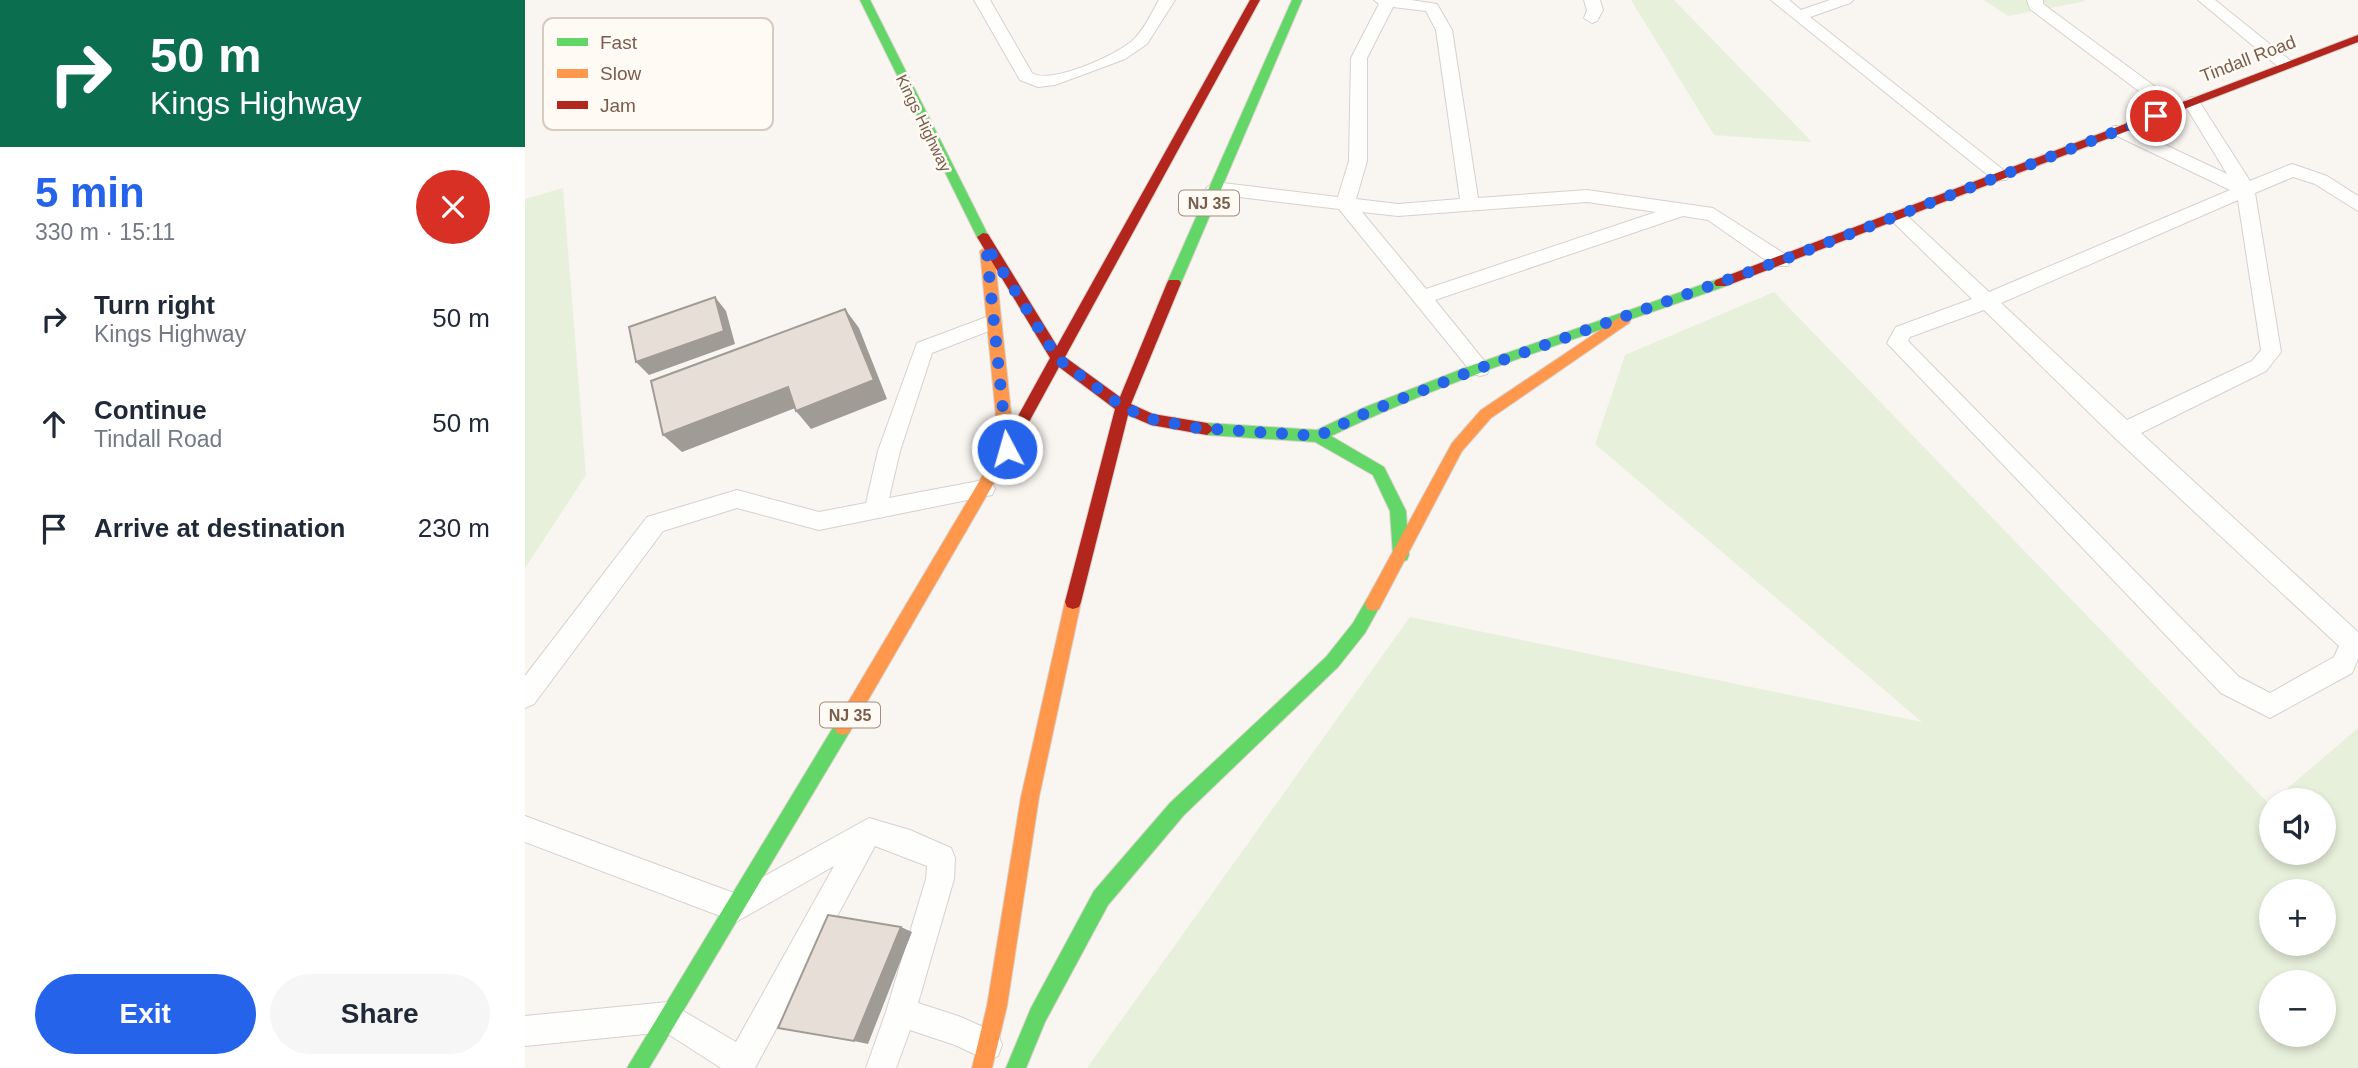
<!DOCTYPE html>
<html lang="en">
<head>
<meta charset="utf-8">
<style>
	:root { --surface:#fff; --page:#f6f6f7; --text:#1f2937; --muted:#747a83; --accent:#2563eb }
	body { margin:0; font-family:Arial,sans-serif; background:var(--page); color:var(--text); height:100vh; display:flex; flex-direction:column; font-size:26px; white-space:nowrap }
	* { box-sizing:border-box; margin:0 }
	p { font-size:23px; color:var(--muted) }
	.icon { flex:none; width:38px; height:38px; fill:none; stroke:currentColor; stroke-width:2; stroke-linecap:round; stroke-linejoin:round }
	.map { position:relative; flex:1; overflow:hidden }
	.drawer { display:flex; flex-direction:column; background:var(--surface); width:525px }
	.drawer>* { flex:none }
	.banner { background:#0b6e4f; color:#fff; overflow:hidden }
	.fabs { position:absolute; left:1734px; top:788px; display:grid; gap:14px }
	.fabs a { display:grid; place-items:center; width:77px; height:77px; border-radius:50%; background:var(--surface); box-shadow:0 4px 10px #0003; font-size:35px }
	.pin { position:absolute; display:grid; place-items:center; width:60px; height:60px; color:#fff; margin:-30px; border:4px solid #fff; border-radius:50%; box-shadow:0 2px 7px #0007 }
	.me { position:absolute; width:77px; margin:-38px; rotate:354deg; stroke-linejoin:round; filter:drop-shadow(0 0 5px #0008) }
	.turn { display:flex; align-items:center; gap:24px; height:147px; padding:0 35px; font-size:32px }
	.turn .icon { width:91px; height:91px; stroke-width:2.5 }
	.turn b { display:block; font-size:49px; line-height:60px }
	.round { display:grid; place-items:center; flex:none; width:74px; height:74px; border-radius:37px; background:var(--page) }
	.head { display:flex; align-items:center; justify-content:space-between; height:119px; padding:0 35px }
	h1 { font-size:42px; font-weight:800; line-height:52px; color:var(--accent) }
	.primary-button { display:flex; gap:14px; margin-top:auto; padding:14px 35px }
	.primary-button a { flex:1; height:80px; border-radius:42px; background:var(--accent); color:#fff; font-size:28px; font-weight:800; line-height:80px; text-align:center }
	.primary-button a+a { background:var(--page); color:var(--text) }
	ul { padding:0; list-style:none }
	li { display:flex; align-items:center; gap:21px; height:105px; padding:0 35px }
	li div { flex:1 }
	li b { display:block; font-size:26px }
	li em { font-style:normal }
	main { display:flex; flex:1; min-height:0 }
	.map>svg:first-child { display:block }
	.green { fill:#e7f0db; fill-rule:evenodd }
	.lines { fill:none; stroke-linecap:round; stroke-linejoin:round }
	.lane-casing { stroke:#d7d1cb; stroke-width:2 }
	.fast-casing { stroke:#d9d2cb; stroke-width:2 }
	.slow-casing { stroke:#d9d2cb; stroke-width:2 }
	.jam-casing { stroke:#d9d2cb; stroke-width:2 }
	.lane { fill:#fefefd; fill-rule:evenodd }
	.fast { fill:#63d668; fill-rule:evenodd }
	.slow { fill:#ff974d; fill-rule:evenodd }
	.jam { fill:#b3261e; fill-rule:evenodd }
	.shaded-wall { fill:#a19b96 }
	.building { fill:#e6ded7; stroke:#a19b96; stroke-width:2 }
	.route { stroke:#2563eb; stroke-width:12; stroke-dasharray:0 21.6 }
	.labels { text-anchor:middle; stroke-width:5; stroke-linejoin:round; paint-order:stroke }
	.far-street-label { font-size:16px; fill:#7a5c4d; stroke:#fffaf3 }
	.shield { fill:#fffaf3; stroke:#a28b7f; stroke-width:2 }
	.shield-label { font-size:16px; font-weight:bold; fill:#7a5c4d }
	.street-label { font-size:18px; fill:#7a5c4d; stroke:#fffaf3 }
	.key { fill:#fffaf3; stroke:#d7cbc1; stroke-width:2 }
	.key-label { font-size:19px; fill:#7a5c4d }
</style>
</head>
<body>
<main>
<section class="drawer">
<div class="banner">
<div class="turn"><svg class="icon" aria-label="right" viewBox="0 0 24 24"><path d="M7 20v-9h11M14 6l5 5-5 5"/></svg><div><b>50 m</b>Kings Highway</div></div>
</div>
<div class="head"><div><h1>5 min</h1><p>330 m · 15:11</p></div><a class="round" style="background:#d93025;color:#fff"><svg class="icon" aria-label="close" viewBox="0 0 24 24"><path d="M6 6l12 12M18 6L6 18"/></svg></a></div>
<ul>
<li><svg class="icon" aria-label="right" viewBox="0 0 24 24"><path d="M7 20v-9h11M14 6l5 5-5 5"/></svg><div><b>Turn right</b><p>Kings Highway</p></div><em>50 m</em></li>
<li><svg class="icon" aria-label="ahead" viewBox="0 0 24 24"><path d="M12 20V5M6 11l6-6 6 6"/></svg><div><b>Continue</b><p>Tindall Road</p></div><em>50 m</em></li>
<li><svg class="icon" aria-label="arrive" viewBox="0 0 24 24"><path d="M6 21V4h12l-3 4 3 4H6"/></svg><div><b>Arrive at destination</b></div><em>230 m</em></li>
</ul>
<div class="primary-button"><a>Exit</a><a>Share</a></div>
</section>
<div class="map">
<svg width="1833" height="1068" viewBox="0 0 1833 1068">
	<rect width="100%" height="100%" fill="#f9f5f0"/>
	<path class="green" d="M1106,0H1149L1287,142L1189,135Z
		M1459,0H1559L1561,1L1483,16Z
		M38,188L61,475L0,568V199Z
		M1249,292L1744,804L1746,802V852H1799V800H1749L1833,728V1068H562L885,617L1397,722L1070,444L1100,355ZM1746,891H1799V943H1746ZM1746,982H1799V1034H1746Z"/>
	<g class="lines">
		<g class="lane-casing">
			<path id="lane" d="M449,0H465L507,73C526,85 591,55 607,41C619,30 626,14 634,0H650L622,44L600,59L530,85L513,87L495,80Z
				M849,0H886L912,4L927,30L953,198L1062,190L1188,208L1263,256L1265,261L1263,266H1249L1183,220L1158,216L910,300L965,368L962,374L955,376L948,374L814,209L690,194L681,188L690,182L813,197L824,161L826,58L854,4ZM868,7L901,11L911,30L935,199L873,204L831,199L842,161V58ZM1062,202L1131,212L901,289L837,212L873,216Z
				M1059,0H1075L1078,10L1072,21L1067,23L1059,18L1062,10Z
				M1246,0H1264L1276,10L1305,0H1328L1325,3L1285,17L1481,172L1484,176L1481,180H1469Z
				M1502,0H1518V4L1655,105L1657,109L1655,113H1643L1505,9Z
				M1673,0H1690L1767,62L1769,65L1767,68H1755Z
				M1666,97L1672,98L1725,181L1767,164L1802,176L1833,196V211L1790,184L1768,177L1730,193L1756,352L1741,371L1616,433L1833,632V659L1827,673L1745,718L1696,693L1362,343L1371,327L1447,299L1366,220L1363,216L1366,212H1378L1464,292L1705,190L1588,134L1585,130L1588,126H1600L1702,174L1658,102ZM1713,200L1736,350L1727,361L1602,420L1476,303ZM1459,310L1590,438L1814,646L1809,657L1745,693L1714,677L1383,341L1385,337Z
				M467,315L474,317L477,322L474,327L407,353L375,451L364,498L459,480L467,483L470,489L467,495L294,530L212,508L138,531L9,704L0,708V676L122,517L212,490L294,512L341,503L353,451L392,343Z
				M0,816L209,893L344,818L385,830L426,848L430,858L429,879L393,1003L436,1017L473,1034L477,1045L473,1056L462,1060L430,1045L385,1030L371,1068H341L361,1012L401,879L402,866L350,846L230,1068H196L140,1032L0,1046V1016L143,1002L211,1042L309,866L211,922L0,842Z"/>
		</g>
		<g class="fast-casing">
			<path id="fast" d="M335,0H345L464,237L463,240L458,241L452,237Z
				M767,0H777L656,283L654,286H644L642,283Z
				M1196,278L1201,280V286C1069,333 933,375 806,436L859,467L881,511L884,555L882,560L876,562L870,560L868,555L865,511L848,475L790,442L682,435L675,429L682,423L792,430L838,408L942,367Z
				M848,597L854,599L856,604L840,633L813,667L659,815L583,905L520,1022L501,1068H481L506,1008L569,891L645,803L801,657L828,623L842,599Z
				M318,719L324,721L327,727L324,733L124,1068H102L312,721Z"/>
		</g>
		<g class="slow-casing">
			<path id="slow" d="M462,246L469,251L488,432L493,434L495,438L324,733L318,735L312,733L309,727L312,721L474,448L455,251Z
				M1099,314L1104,315L1106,319L1104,323L966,418L937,451L854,609L848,611L842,609L840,604L842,599L927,443L956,410Z
				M548,595L554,597L556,602L514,797L482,1006L467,1068H447L462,1006L496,797L540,602L542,597Z"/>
		</g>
		<g class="jam-casing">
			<path id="jam" d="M725,0H735L540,357L595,397L642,283L644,280H654L656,283L606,404L628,414L682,423L689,429L682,435L626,425L603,415L556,602L554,607L548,609L542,607L540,602L590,409L534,367L493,442H483L481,438L525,358L452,237L458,233L463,234L532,346Z
				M1833,35V42L1201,286H1191L1189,283L1191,280Z"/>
		</g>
		<use href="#lane" class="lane"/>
		<use href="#fast" class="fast"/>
		<use href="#slow" class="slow"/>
		<use href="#jam" class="jam"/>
	</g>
	<path class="shaded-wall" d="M190,297L201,311L210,344L124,375L111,362Z
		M320,309L334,328L362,399L286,429L271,411Z
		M263,387L278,405L157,452L138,435Z
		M376,927L387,932L343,1044L329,1041Z"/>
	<path class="building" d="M190,297L199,331L111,362L104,327Z
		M320,309L349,380L271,411L263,387L138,435L126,381Z
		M303,915L376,927L329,1041L253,1028Z"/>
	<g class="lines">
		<path class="route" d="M482,449L461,245L533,359L598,407L626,419L672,428L793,436L843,412L947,371L1260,259L1631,116"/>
	</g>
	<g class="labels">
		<g class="far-street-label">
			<text transform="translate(399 123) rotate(64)" y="6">Kings Highway</text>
		</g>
		<g class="shield">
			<rect x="654" y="190.5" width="60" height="25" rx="5"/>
			<rect x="295" y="702.5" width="60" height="25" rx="5"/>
		</g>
		<g class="shield-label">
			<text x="684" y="209">NJ 35</text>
			<text x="325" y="721">NJ 35</text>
		</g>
		<g class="street-label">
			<text transform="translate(1723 59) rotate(-21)" y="6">Tindall Road</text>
		</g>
	</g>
	<rect x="18" y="18" width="230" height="112" rx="10" class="key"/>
	<rect x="32" y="38" width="31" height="8" fill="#63d668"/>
	<rect x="32" y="69" width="31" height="9" fill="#ff974d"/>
	<rect x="32" y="101" width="31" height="8" fill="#b3261e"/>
	<g class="key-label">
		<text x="75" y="49">Fast</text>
		<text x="75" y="80">Slow</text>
		<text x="75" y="112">Jam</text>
	</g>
</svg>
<div class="fabs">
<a><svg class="icon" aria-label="sound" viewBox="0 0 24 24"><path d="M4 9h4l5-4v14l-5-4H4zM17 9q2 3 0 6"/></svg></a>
<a>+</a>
<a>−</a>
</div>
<div class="pin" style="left:1631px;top:116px;background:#d93025"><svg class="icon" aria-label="arrive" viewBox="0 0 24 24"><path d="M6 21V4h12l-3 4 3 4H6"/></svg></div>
<svg class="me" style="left:482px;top:449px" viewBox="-20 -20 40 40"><circle r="17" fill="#2563eb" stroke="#fff" stroke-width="3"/><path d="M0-11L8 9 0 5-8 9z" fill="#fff"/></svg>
</div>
</main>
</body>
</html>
